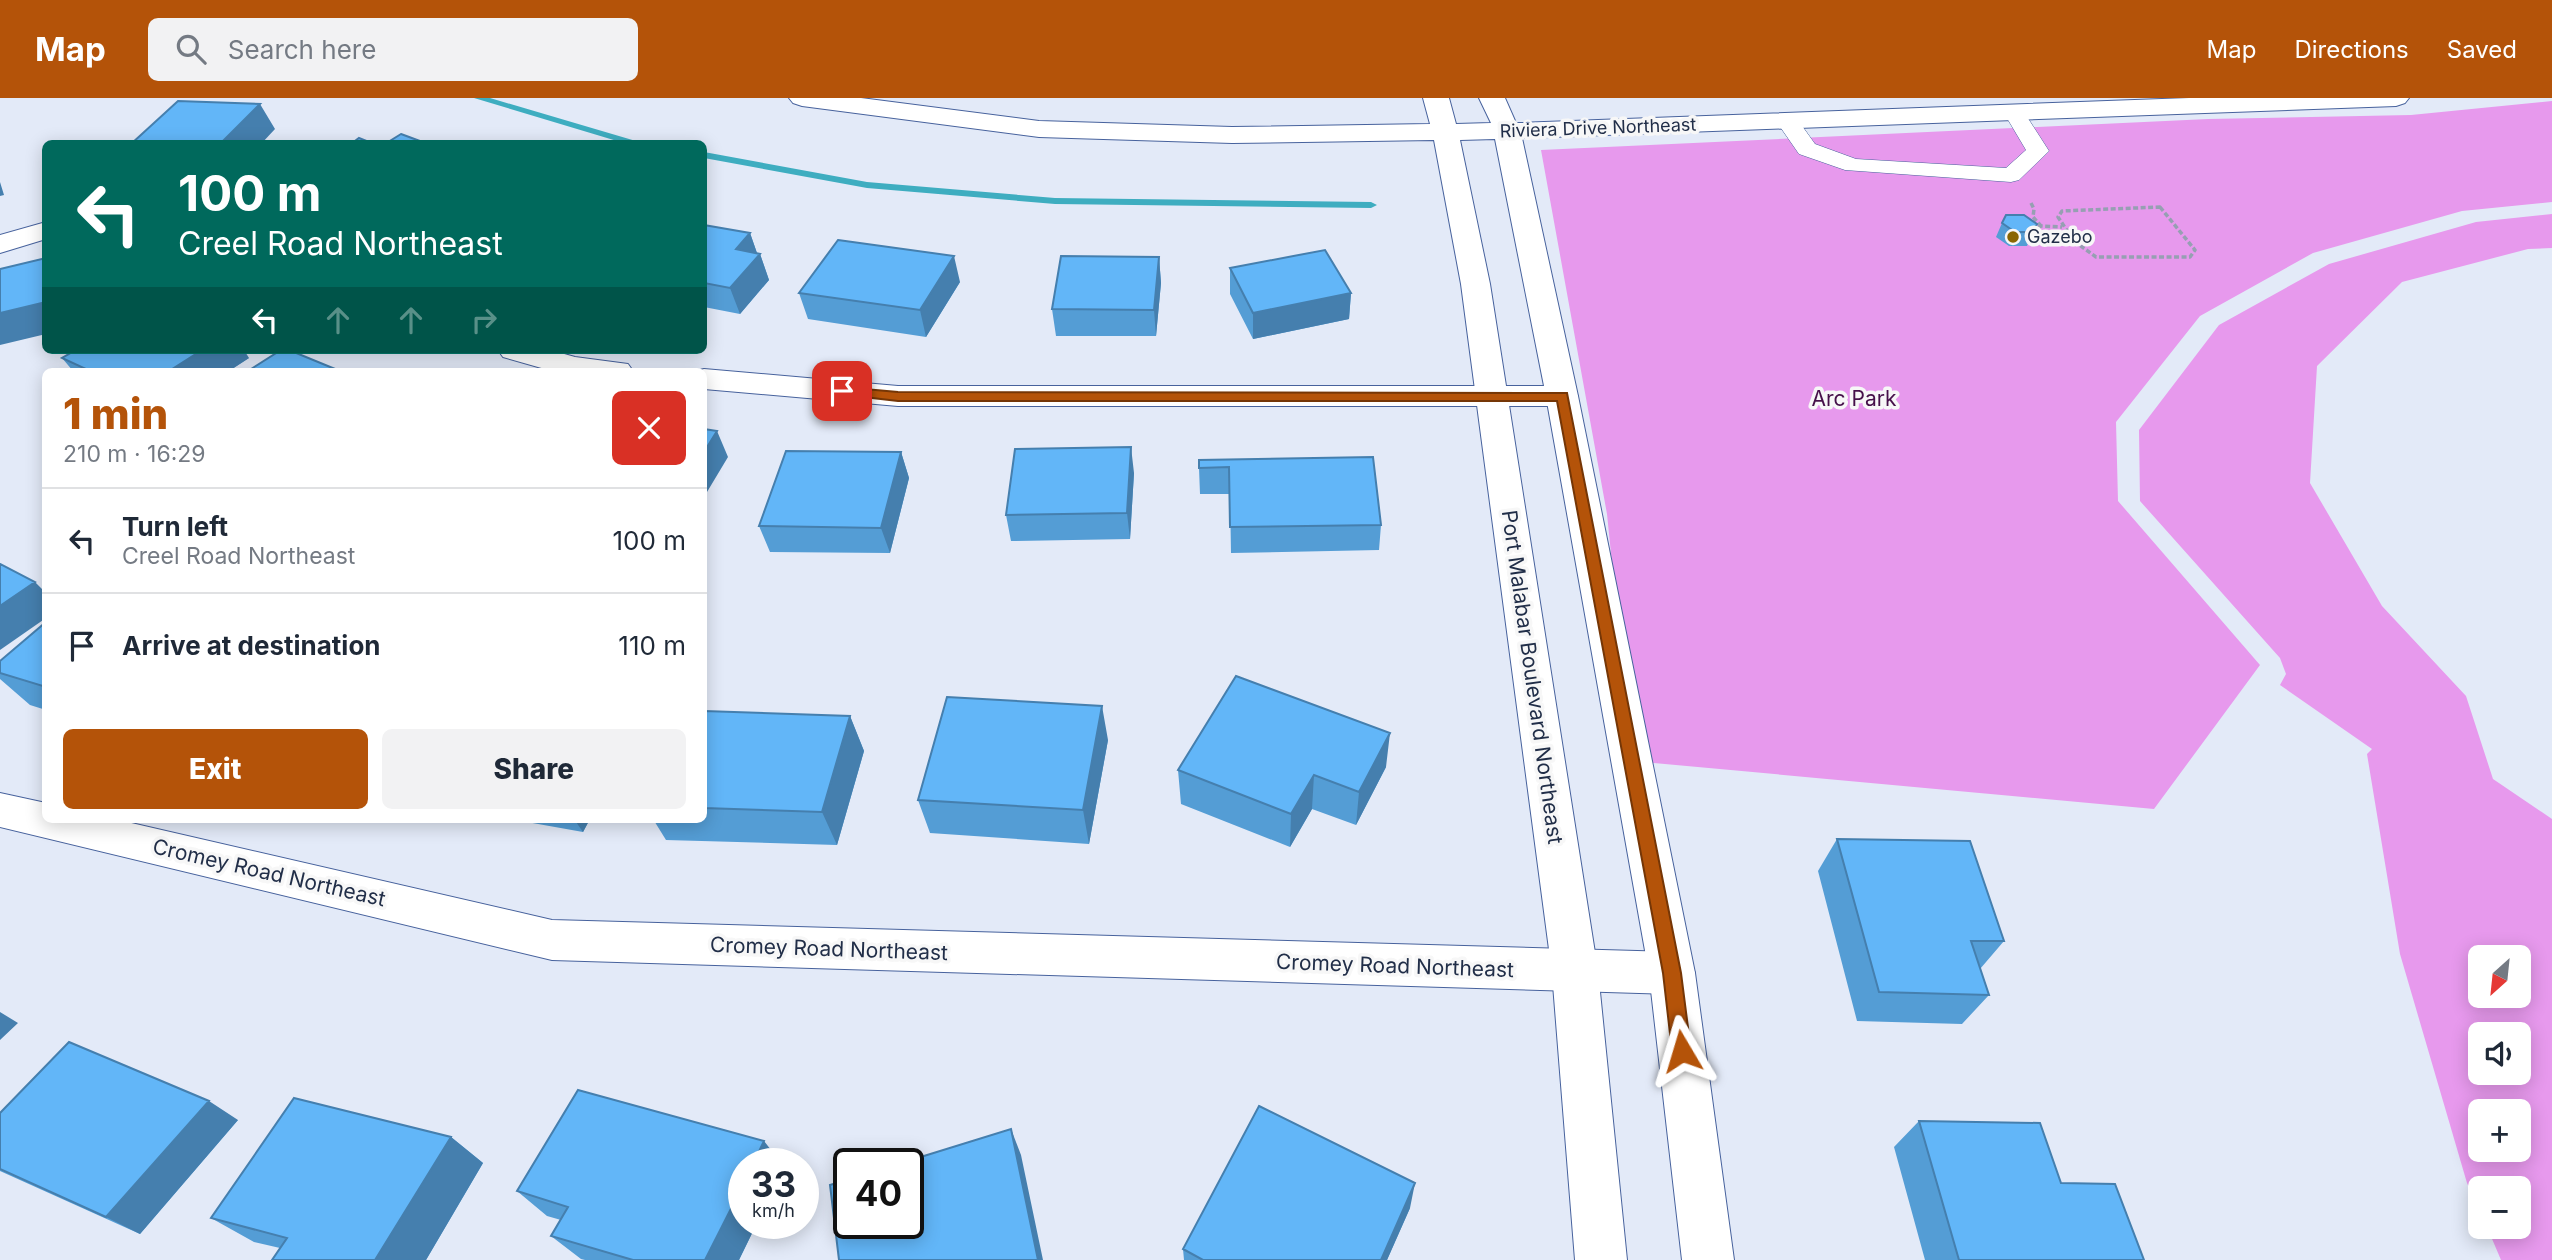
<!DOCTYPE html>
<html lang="en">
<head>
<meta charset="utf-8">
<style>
	:root { --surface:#fff; --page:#f2f2f3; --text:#1f2937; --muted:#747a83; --line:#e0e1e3; --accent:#b45309 }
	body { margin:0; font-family:Inter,sans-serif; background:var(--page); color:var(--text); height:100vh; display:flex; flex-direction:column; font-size:26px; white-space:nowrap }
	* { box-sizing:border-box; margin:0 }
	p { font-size:23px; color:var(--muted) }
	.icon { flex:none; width:38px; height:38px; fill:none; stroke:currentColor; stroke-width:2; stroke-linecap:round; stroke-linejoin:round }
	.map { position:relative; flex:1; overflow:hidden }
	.side { position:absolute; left:42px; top:270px; width:665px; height:455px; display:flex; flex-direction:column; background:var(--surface); border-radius:10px; box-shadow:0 4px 18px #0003 }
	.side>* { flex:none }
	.banner { position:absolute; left:42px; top:42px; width:665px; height:214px; border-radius:10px; box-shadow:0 4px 18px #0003; background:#00695c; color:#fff; overflow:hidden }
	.needle { width:46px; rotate:207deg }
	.controls { position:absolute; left:2468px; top:847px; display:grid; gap:14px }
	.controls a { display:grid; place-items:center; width:63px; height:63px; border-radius:10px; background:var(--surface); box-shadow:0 4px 18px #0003; font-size:35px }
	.speed { position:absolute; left:728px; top:1050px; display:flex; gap:14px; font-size:35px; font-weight:700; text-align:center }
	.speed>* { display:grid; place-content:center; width:91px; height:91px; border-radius:50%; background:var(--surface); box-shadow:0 4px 18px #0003; line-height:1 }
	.speed small { font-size:18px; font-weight:400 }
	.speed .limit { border:4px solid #111; border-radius:10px; background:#fff; color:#111 }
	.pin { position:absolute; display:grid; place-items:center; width:60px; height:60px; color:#fff; margin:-30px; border-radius:14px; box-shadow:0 4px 10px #0006 }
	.me { position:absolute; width:77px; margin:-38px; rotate:353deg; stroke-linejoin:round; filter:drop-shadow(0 0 5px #0008) }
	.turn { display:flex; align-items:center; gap:24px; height:147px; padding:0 21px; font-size:32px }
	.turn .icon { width:91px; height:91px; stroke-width:2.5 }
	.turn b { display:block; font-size:49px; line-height:60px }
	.lanes { display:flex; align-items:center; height:66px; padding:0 21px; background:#0003; justify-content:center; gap:35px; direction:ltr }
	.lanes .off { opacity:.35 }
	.round { display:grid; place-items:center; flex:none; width:74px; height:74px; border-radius:10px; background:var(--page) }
	.head { display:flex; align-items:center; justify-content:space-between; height:119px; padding:0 21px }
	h1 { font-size:42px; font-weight:800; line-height:52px; color:var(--accent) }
	.button { display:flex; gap:14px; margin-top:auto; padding:14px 21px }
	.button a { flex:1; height:80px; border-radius:10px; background:var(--accent); color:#fff; font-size:28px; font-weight:800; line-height:80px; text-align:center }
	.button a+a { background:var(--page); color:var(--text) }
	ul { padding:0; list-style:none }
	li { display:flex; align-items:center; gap:21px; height:105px; padding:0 21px; border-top:2px solid var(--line) }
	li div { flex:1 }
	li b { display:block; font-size:26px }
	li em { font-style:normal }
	header { display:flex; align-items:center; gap:42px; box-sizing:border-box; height:98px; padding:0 35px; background:var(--accent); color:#fff }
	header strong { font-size:33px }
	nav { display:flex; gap:38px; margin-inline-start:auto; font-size:24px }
	.search { width:490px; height:63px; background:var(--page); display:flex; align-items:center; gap:18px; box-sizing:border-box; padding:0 24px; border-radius:10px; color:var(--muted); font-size:26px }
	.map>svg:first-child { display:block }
	.green { fill:#e799ed; fill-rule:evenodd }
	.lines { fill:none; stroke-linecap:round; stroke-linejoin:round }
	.stream { fill:#3eadc0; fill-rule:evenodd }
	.service-casing { stroke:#47629d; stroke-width:1 }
	.minor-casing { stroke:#47629d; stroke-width:2 }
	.tertiary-casing { stroke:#47629d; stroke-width:2 }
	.path { stroke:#969fb2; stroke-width:3.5; stroke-dasharray:5 2.5; stroke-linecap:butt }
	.service { fill:#fff; fill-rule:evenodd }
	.minor { fill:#fff; fill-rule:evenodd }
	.tertiary { fill:#fff; fill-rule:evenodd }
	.wall { fill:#549dd5 }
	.shaded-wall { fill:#457fae }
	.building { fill:#62b6f8; stroke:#457fae; stroke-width:2 }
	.route { fill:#b45309; stroke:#753606; stroke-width:2 }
	.poi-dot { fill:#896603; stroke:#f7f7f7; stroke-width:2.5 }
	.labels { text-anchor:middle; stroke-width:7; stroke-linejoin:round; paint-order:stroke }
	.far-street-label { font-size:18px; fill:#212e48; stroke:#f7f7f7 }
	.far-poi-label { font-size:18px; fill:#212e48; stroke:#f7f7f7; text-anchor:start }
	.park-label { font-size:21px; fill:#46104a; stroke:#f7f7f7 }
	.street-label { font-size:21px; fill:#212e48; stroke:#f7f7f7 }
</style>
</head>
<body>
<header>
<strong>Map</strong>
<div class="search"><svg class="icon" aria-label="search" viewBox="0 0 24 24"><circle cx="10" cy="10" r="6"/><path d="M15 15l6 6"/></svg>Search here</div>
<nav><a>Map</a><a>Directions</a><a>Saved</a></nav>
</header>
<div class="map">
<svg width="2552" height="1162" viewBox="0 0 2552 1162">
	<rect width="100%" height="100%" fill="#e3eaf8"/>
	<path class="green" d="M2552,3V104L2462,113L2313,155L2200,218L2116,324L2118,403L2260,567L2154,711L1632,663L1607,416L1541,52L2208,21L2411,17Z
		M2552,116V150L2528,151L2402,184L2317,268L2310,385L2382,508L2466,598L2493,681L2552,721V1162H2501L2487,1129H2518V1090H2480V1113L2467,1085L2400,856L2367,656L2372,651L2280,587L2286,576L2280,560L2140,403L2139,332L2219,227L2329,166L2476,124ZM2480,859H2518V898H2480ZM2480,936H2518V975H2480ZM2480,1013H2518V1052H2480Z"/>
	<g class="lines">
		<path class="stream" d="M474,0H490L646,46H627Z
			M704,54L867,84L1055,100L1371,104L1377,107L1371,110L1055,106L867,90L704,60Z"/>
		<g class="service-casing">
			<path id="service" d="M2015,9L2022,11L2049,53L2019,82L2011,84L1845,72L1799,56L1776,23L1779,18H1795L1815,46L1856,61L2006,70L2026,52L2004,15L2008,11Z"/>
		</g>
		<g class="minor-casing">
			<path id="minor" d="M46,124V141L0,155V137Z
				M498,252H550L575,259L628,266L633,273H552L503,259Z
				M704,271L898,288H1562L1573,291L1578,298L1573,305L1562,308H898L704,291V273H696Z
				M0,695L46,705V721H114L552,822L1672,854L1688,860L1695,875L1688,890L1672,896L552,862L0,729Z"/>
		</g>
		<g class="tertiary-casing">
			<path id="tertiary" d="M789,0H861L1039,23L1232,29L1430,26L1423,0H1449L1456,26L1491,25L1479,0H1505L1516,25L2189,0H2409L2405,5L2396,8L1522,40L1578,298L1695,875L1734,1162H1682L1649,875L1546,298L1495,41L1460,42L1490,186L1598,874L1627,1162H1575L1552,874L1461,186L1434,42L1232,45L1039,39L802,8L793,5Z"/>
		</g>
		<path class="path" d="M2031,105L2034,111L2033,119L2041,128
			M2160,109L2195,152L2190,159H2096L2074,143L2058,119L2062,113Z
			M2032,134L2041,128L2062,129"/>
		<use href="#service" class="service"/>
		<use href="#minor" class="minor"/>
		<use href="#tertiary" class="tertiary"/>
	</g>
	<path class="wall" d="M2002,125L2037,126L2027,148H2009L1996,139Z
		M704,127L750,135L757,155L760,156L769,182L740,216L704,209Z
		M1159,159L1161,185L1156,238H1056L1052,211Z
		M1230,170L1351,195L1349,221L1253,241L1230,196Z
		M960,184L926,239L808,221L799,195Z
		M62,260H249L229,273H73Z
		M901,354L909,380L890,455L770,454L759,428Z
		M1373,359L1381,427L1379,452L1231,455L1230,396H1200L1199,370Z
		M1134,375L1130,441L1011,443L1006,417Z
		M46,524V612L30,607L0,581V563Z
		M704,613L850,618L864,653L837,747L666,742L653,721H704Z
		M1108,642L1089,746L930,735L918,702Z
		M1386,669L1356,727L1312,711L1290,749L1181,706L1178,672Z
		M510,721H590L583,734Z
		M1837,741L2004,843L1980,871L1989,897L1962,926L1857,923L1818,773Z
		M0,1015L238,1022L140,1136L0,1073Z
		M1919,1023L2061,1085L2144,1162H1925L1894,1049Z
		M451,1039L483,1065L426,1162H272L280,1150L254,1144L211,1120Z
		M517,1093L744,1125H757L739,1162H585L581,1161L551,1138L561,1122L547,1118Z
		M1410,1110L1387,1162H1184L1183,1151Z"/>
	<path class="shaded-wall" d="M260,6L275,31L261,46H220Z
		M0,84L4,97L0,98Z
		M750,135L758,158L760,156L769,182L740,216L730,190L736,151Z
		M954,158L960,184L926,239L920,212Z
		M1159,159L1161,185L1156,238L1154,212Z
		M1351,195L1349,221L1253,241V215Z
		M46,204V236L0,247V215Z
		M202,252H244L249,260L229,273H169Z
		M717,333L728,359L704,399V354Z
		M1131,349L1134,375L1130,441L1127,415Z
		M901,354L909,380L890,455L881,430Z
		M35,484L46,495V520L0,552V508Z
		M1102,608L1108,642L1089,746L1083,712Z
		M850,618L864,653L837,747L822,714Z
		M1390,635L1386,669L1356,727L1359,694Z
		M1314,677L1312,711L1290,749L1291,716Z
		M574,721H590L583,734Z
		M0,914L18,925L0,942Z
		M209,1003L238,1022L140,1136L106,1119Z
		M1011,1031L1021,1057L1043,1162H1038Z
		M451,1039L483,1065L426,1162H375Z
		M764,1043L782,1066H753Z
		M744,1085V1125H757L739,1162H705Z
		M1415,1085L1410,1110L1387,1162H1381Z"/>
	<path class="building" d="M178,3L260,6L220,46H131Z
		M401,36L428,46H385Z
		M359,40L374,46H351Z
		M2006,117H2024L2037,126L2033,134H2015L2002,125Z
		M704,127L750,135L736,151L760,156L730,190L704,185Z
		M838,142L954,158L920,212L799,195Z
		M1325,152L1351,195L1253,215L1230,170Z
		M1061,158L1159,159L1154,212L1052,211Z
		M46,160V204L0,215V171Z
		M76,252H202L169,273H90L62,260Z
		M281,252H289L340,273H248Z
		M704,331L717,333L704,354Z
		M1131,349L1127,415L1006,417L1015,351Z
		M786,353L901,354L881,430L759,428Z
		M1373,359L1381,427L1230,429L1229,369L1199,370V362Z
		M0,466L35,484L0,508Z
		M46,524V589L0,575V563Z
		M1236,578L1390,635L1359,694L1314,677L1291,716L1178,672Z
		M947,599L1102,608L1083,712L918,702Z
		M704,613L850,618L822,714L704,710Z
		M1837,741L1970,743L2004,843H1971L1989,897L1879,894Z
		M69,944L209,1003L106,1119L0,1071V1015Z
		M578,992L764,1043L753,1066H744V1085L705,1162H633L551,1138L568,1109L517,1093Z
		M294,1000L451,1039L375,1162H272L287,1140L211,1120Z
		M1259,1008L1415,1085L1381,1162H1203L1183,1151Z
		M1919,1023L2040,1025L2061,1085L2115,1086L2144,1162H1959Z
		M1011,1031L1038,1162H839L830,1087L849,1081V1125H908V1066H898Z"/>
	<path class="route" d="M842,289L898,294L1567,295L1681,875L1691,953L1689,960L1682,963L1675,960L1672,953L1663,875L1557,303H898L838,296V290Z"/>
	<circle class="poi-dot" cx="2013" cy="139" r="7"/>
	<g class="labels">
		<g class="far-street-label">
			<text transform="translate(1598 30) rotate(-2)" y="6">Riviera Drive Northeast</text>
		</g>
		<g class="far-poi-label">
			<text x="2027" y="145">Gazebo</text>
		</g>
		<g class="park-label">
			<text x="1854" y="308">Arc Park</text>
		</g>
		<g class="street-label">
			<text transform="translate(1532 579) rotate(82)" y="7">Port Malabar Boulevard Northeast</text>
			<text transform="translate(269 775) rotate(13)" y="7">Cromey Road Northeast</text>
			<text transform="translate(829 851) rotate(2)" y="7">Cromey Road Northeast</text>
			<text transform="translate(1395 868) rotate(2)" y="7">Cromey Road Northeast</text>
		</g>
	</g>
</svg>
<div class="controls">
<a><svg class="needle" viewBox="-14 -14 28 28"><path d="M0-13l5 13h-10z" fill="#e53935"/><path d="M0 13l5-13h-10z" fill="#747a83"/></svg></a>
<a><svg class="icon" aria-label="sound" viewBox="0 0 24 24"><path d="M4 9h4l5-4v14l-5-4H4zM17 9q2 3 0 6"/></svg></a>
<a>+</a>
<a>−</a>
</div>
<div class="speed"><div>33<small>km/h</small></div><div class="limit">40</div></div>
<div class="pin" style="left:842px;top:293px;background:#d93025"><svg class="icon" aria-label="arrive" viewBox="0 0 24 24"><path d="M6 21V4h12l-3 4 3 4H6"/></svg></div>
<svg class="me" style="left:1682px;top:953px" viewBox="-20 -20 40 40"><path d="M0-17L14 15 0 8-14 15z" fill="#b45309" stroke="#fff" stroke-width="4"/></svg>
<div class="banner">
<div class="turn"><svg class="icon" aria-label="left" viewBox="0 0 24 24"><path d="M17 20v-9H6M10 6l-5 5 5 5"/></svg><div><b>100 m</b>Creel Road Northeast</div></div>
<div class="lanes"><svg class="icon" aria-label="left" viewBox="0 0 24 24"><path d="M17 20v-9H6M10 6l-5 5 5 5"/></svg><svg class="icon off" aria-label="ahead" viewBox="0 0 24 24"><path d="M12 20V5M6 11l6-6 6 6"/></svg><svg class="icon off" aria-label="ahead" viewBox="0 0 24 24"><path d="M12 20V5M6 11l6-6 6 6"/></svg><svg class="icon off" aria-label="right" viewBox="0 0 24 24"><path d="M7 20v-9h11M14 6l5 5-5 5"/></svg></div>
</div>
<section class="side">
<div class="head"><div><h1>1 min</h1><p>210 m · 16:29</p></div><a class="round" style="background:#d93025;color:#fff"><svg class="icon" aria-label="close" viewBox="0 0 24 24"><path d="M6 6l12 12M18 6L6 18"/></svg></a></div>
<ul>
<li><svg class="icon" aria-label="left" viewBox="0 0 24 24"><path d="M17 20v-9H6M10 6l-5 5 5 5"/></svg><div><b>Turn left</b><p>Creel Road Northeast</p></div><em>100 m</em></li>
<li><svg class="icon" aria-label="arrive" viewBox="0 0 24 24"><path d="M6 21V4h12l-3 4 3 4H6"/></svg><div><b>Arrive at destination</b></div><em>110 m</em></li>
</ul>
<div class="button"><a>Exit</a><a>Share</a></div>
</section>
</div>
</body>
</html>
